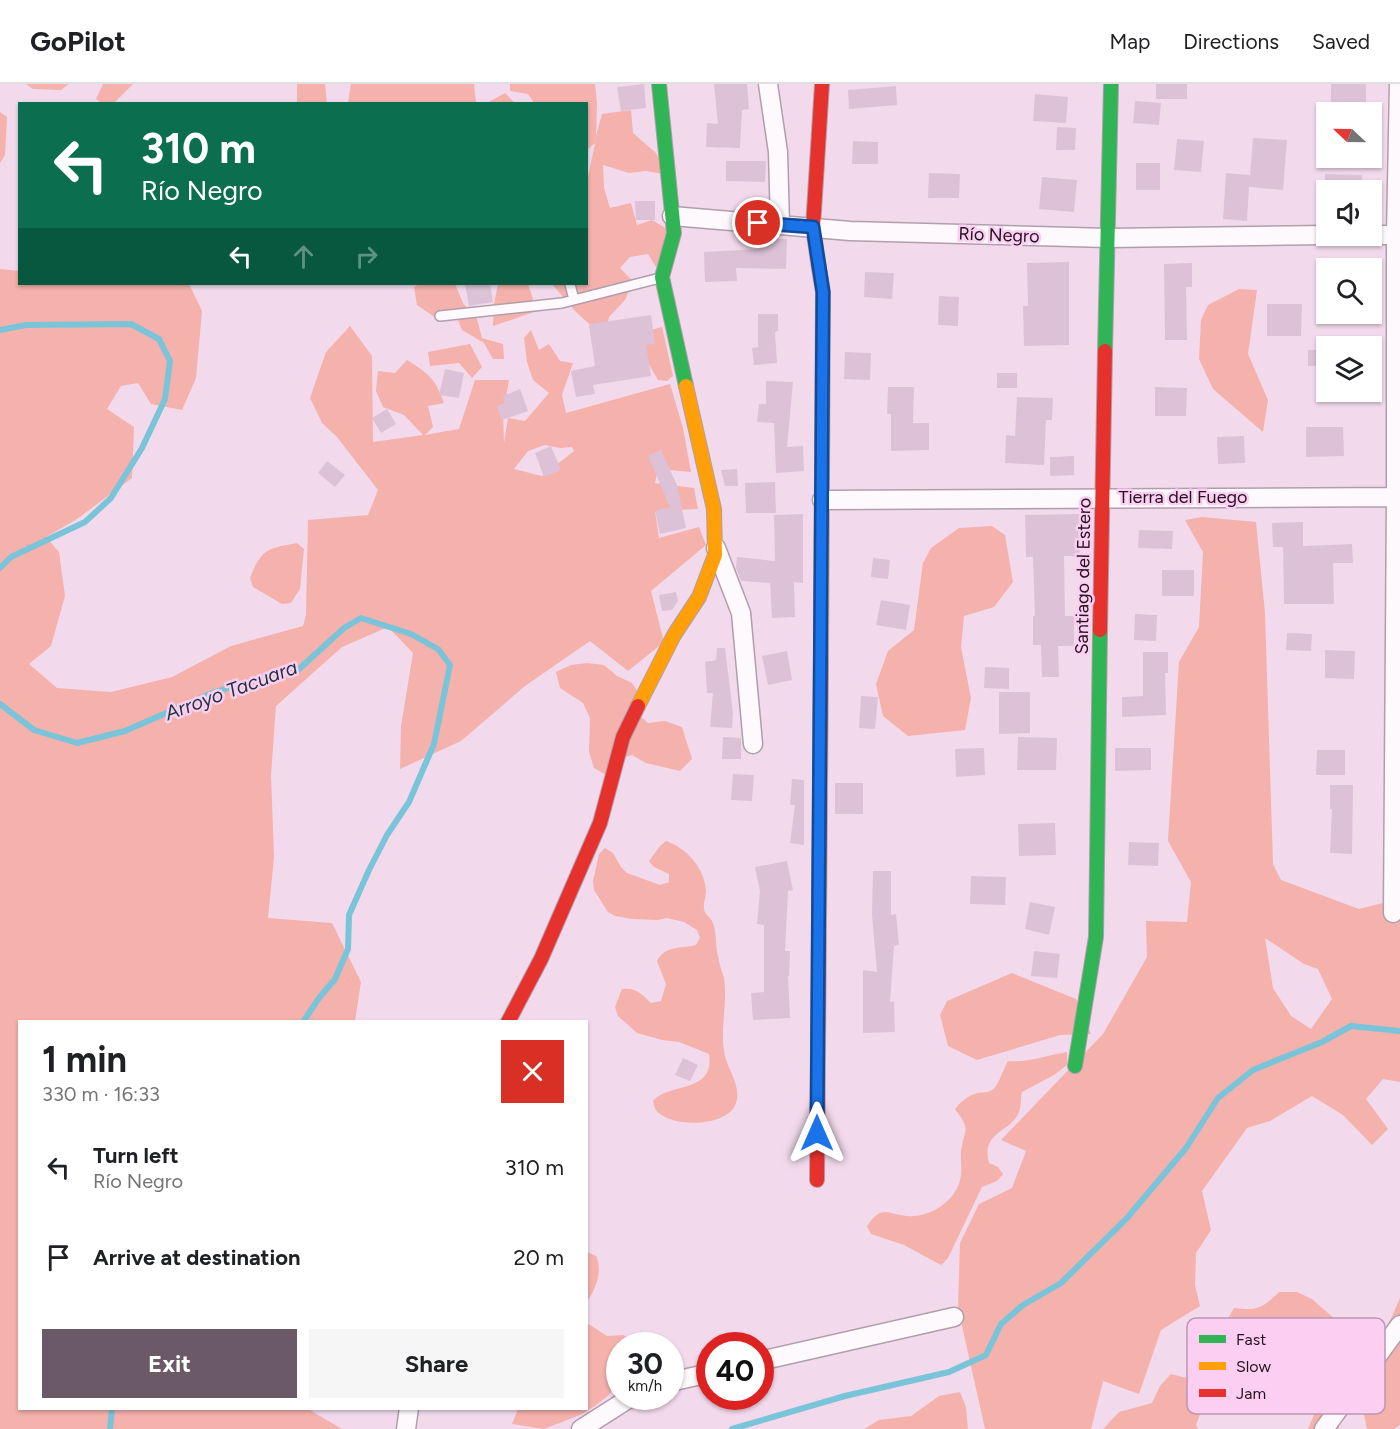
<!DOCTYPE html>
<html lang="en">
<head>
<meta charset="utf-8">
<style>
	:root { --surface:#fff; --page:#f6f6f6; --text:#202124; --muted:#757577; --line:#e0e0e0; --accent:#6b5967 }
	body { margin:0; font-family:Figtree,sans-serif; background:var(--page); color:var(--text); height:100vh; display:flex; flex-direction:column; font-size:22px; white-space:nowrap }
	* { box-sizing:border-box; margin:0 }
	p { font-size:20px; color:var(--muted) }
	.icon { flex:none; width:33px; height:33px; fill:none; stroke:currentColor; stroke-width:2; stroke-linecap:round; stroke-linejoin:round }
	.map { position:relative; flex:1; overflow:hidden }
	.panel { position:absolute; left:18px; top:936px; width:570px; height:390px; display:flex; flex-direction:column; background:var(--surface); border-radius:0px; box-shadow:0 2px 4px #0004 }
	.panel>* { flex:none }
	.top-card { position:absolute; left:18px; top:18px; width:570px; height:183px; border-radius:0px; box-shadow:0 2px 4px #0004; background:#0b6e4f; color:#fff; overflow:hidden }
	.needle { width:39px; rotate:292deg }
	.tools { position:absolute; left:1316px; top:18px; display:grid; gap:12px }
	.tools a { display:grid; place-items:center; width:66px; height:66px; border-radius:0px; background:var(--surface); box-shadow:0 2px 4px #0004; font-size:30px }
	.speed { position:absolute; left:606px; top:1248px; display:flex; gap:12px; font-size:30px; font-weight:700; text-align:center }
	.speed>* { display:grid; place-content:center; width:78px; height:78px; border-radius:50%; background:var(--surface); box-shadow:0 2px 4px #0004; line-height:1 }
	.speed small { font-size:15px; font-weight:400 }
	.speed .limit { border:9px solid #d22; background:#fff; color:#111 }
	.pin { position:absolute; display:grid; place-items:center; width:51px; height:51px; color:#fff; margin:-26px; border:3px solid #fff; border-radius:50%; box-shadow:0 2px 6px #0007 }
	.me { position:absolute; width:66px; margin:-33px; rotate:0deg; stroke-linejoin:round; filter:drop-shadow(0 0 4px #0008) }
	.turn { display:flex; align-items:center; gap:21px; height:126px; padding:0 24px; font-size:27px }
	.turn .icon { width:78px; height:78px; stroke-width:2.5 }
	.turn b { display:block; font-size:42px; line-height:51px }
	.lanes { display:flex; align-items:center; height:57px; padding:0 24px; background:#0003; justify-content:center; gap:30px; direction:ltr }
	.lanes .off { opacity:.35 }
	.round { display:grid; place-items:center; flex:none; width:63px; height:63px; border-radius:0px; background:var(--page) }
	.overview { display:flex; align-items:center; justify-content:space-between; height:102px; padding:0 24px }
	h1 { font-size:36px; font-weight:700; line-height:45px }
	.cta { display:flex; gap:12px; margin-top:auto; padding:12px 24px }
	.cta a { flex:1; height:69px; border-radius:0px; background:var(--accent); color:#fff; font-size:24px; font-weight:700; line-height:69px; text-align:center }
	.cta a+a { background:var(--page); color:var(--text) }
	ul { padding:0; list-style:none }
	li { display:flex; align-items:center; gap:18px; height:90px; padding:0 24px }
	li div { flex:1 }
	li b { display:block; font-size:22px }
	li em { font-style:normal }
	header { display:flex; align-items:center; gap:36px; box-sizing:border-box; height:84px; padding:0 30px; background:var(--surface); border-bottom:2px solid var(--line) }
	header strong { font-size:28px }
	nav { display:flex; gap:33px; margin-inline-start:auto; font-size:21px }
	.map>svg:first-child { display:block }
	.green { fill:#f5b1ac; fill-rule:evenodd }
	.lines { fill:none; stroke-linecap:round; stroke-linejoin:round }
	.stream { stroke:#7ac4da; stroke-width:6 }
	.building { fill:#ddc2d7 }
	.lane-casing { stroke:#b19eac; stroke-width:12 }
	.street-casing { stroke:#b19eac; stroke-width:21 }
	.fast-casing { stroke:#b19eac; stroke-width:16 }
	.slow-casing { stroke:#b19eac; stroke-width:16 }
	.jam-casing { stroke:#b19eac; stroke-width:16 }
	.lane { stroke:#fdf9fc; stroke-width:9 }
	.street { stroke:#fdf9fc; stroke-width:18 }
	.fast { stroke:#30b455; stroke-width:14 }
	.slow { stroke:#ff9f0a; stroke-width:14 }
	.jam { stroke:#e5322d; stroke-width:14 }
	.route-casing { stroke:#114b97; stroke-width:15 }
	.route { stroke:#1a73e8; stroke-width:10 }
	.labels { text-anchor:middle; stroke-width:5; stroke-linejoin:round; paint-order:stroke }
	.street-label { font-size:18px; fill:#23131f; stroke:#fccff2 }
	.water-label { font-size:20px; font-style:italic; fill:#1d363c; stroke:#fccff2 }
	.key { fill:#fccff2; stroke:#bb97b3; stroke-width:1.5 }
	.key-label { font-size:16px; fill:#23131f }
</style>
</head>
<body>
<header>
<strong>GoPilot</strong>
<nav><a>Map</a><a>Directions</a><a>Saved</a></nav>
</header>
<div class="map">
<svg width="1400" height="1345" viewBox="0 0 1400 1345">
	<rect width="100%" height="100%" fill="#f2daec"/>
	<path class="green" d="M26,0H69L61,6L33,5Z
		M103,0H133L114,19H101L96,15Z
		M297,0H325L327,19H297Z
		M351,0H474L476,19H348Z
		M510,0H595L597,19L596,52L602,30L631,26L633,49L656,69L668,91L646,87L629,89L603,81L604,104L610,124L631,119L637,141L652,136L674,149L656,183L648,170L630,173L620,184L633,197L625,216L609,233L606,247L592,260L589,240L575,227L552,200H586L587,98L595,59L587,66L586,20L534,19L528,10L510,7Z
		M505,9L515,19H487Z
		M0,28L7,33L5,71L0,79Z
		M0,185L19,187L20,200H189L202,227L196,294L182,326L151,320L138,299L121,302L107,325L134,343L132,394L77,435L46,453L59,468L65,512L51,562L29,580L57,604L111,608L172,593L231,562L303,542L306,531L308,436L368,431L378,406L337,353L322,339L310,314L326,268L350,242L372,272L373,358L423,351L404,331L383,323L376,307L378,287L395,289L407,276C429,290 435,294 444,319L428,322L433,343L425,351L459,345L475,296H509L503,329L504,359L508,334L525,337L549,309L533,296L527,278L524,254L531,246L539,266L549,260L560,277L573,279L562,311L566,329L670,300L683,344L691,388L658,385L655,399L694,404L698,425L655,427L659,454L699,443L706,461L651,507L664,558L628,587L590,557L525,602L461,657L400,685L401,642L413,569L388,543L342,563L276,622L271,691L274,773L268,834L332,839L361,898L355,937L20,938V1324L308,1325L342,1345H0ZM545,361L560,364L572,363L574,367L542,392L514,385L528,367Z
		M419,200H455L463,219L477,235L482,254L503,260L504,275H493L484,259L462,246L453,224L444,235L436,234L417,221L414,203Z
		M498,200H528L537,227L493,242L494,220Z
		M1239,205L1257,206L1248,270L1268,316L1263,348L1213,305L1199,275L1201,236L1208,221Z
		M662,243L673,292L667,297L658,296L637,260L644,248Z
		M470,260L482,283L472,294L459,279L430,282L428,268Z
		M1202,433L1256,438L1265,529L1273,780L1281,796L1359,825L1383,819L1391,796L1400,800V998L1383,995L1366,1015L1388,1045L1372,1061L1343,1031L1312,1012L1270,1037L1247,1044L1202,1107L1211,1146L1196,1169L1195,1201L1200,1222L1161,1246L1139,1310L1103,1297L1091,1345H985L958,1224L960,1159L979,1120L1012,1104L1026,1067L1001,1056L1103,950L1147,873L1146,837L1187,838L1191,798L1168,757L1179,578L1199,543L1203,468L1185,436ZM1265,854L1304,880L1318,885L1332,915L1311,945L1291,932L1273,904Z
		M992,442L1005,451L1013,498L994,523L964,532L961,563L971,614L965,646L908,652L883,632L876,600L888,567L914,546L923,479L931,464L959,444Z
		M297,459L304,465L300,505L291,519L282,520L253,503L250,494C262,464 267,465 297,459Z
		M587,579L604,581L617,592L632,599L641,613L636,628L648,639L665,637L682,643L692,675L680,687L646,679L632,671L616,676L608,692L594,684L589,668L590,634L583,619L560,604L556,588L571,581Z
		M666,757C687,764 705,785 706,807C706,813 703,819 704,825C705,831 709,832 712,837C717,846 715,862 718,872C719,880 722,887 724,894C728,919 720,943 724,967C726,984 742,1001 736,1019C729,1043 670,1045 656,1026C654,1023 654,1020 653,1017C669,998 715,1010 709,970L679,958L662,956L637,949L618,932L615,923L622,905C636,903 642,910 651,919L661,917L666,900L657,877C665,861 681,865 696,861L700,854L697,846L684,838L667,834L658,836L632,835L615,832L608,828L594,806L593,797L599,770L605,764L613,769L621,783L627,789L660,801L669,798V790L654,783L649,777L660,762Z
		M1012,889L1076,915L1091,950L1060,951L977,976L948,962L940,931L947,917Z
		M1067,968V981L1054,991L1022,1008C1020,1016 1022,1024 1017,1032C1006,1049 981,1050 989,1079L998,1083L1003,1090L997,1097L982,1103L948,1174L941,1181L904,1161L871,1150L867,1142C882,1120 887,1130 907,1132C929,1134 955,1118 960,1096C963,1086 960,1077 961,1068C964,1044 972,1047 955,1025C960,1018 969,1011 978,1009C983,1008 988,1009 992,1006C999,1002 1003,985 1008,977C1028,979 1047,971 1067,968Z
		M587,1168L596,1172C603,1187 596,1205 587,1217Z
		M1279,1208H1297L1312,1215L1337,1237L1370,1248L1387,1244L1400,1214V1341L1394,1345H1367L1361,1316L1346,1322L1339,1340V1345H1308L1328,1297L1322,1281L1321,1263L1309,1251L1293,1247L1257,1245L1238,1247L1225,1240L1234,1224C1257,1227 1263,1224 1279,1208Z
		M587,1239L607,1252L624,1251L632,1261L620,1262L619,1295L609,1311L595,1322L580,1331L544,1345L512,1340L518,1325L586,1324Z
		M1171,1290L1187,1294L1197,1308L1202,1325L1196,1341L1198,1345H1103L1119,1328L1152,1319L1160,1302Z
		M960,1308L966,1323L968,1345H864L879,1336L911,1332L939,1312Z"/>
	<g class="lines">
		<path class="stream" d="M0,246L26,241L131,240L159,255L170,277L165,315L142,364L111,414L85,438L11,473L0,484
			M0,620L34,646L77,659L125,647L212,609L266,592L298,586L344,544L361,534L411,550L438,565L450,581L434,660L409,718L387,751L369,786L349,831L348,865L335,895L319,914L303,938
			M110,1345L112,1324
			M732,1345L845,1312L949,1288L986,1271L1001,1240L1023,1221L1061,1199L1127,1134L1186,1064L1218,1014L1253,986L1322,958L1351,942L1400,947"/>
	</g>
	<path class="building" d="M644,0L646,24L621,27L617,3Z
		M714,0H747L749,25L742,26L740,64L706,63L707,39L718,40Z
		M1156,0H1187V15H1156Z
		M1331,0H1366V28H1331Z
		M896,2L897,21L849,25L848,6Z
		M1035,10L1068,13L1066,39L1033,37Z
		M1135,17L1161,19L1159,41L1133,39Z
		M1057,43L1076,44L1075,66H1056Z
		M1253,54L1287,56L1283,106L1249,103L1247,137L1223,135L1226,89L1250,91Z
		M1177,55L1204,57L1201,88L1174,86Z
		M853,57L878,58V80H852Z
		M726,77H766L765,98L726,97Z
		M1136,79H1160V106H1136Z
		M929,89L960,90L959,114H928Z
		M1325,90L1362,91V106H1325Z
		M1042,93L1077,96L1074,128L1039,125Z
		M635,117H655V136H636Z
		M760,154L787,155L786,185L736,184L737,197L705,198L704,168L759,165Z
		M1069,178V261L1024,262L1023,222H1028L1027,179Z
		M1192,179V203H1186L1187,256H1165L1164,180Z
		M865,188L894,189L892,215L864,213Z
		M465,200H490L493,218L469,222Z
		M939,212L959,213L958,242L938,241Z
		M1267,220H1302L1301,252H1267Z
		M758,230H778V247L775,248L777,279L754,281L752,264L758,263Z
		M651,231L655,260L646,261L651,292L593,301L595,310L576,313L571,287L595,282L589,240Z
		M1308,266H1326V282H1308Z
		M845,268L871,269L870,296L844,295Z
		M445,285L464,289L459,314L439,311Z
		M997,289H1017V304H997Z
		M766,297L793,298L787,363L803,362L804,387L776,389L774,339L757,338L759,320H766Z
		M888,303H914L913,339H929V366L891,367V330H887Z
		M1155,303L1187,304L1186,332H1155Z
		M520,305L528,327L502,336L497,322L505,319L503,312Z
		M1017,313L1053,314L1052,336H1046L1044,381L1005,379L1006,351L1015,352Z
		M387,325L396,340L381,349L372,334Z
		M1306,343H1343L1344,372L1306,373Z
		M1244,352L1245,379L1218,380L1217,353Z
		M551,362L561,386L544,393L535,369Z
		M661,366L677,401L686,444L660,450L655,427L670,423L648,372Z
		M1074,372V391L1050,392V373Z
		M327,377L345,391L335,403L318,389Z
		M737,385L738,402H725L721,386Z
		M775,398L776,429H746L745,399Z
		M803,430V499L794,498L795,533L772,534L770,499L741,497L736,484L737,473L775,477L774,431Z
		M1079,430L1080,472H1064L1065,532H1074V562H1058L1059,593H1042L1041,561H1033V532H1035L1033,473H1026L1025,431Z
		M1303,438V462L1352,460L1353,479H1333L1334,520H1284L1283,463H1273L1272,439Z
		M1139,446L1173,447L1172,465L1138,464Z
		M873,474L890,476L888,495L871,493Z
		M1162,486H1194V512H1162Z
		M676,508L678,517L672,526L662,527L659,511Z
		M881,516L910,521L906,546L876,541Z
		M1135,530L1157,531L1156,557L1134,556Z
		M1287,549L1312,550L1311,567L1286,566Z
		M717,564H725L733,629L732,644L710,643L713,609H707L705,578L716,576Z
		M1325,566L1355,567L1354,595L1325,594Z
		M787,567L792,596L768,601L762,572Z
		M1143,568H1168V589H1165L1166,631L1122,633V613L1143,612Z
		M985,583L1009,584V605L984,604Z
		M999,608H1030V649L999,650Z
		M861,612L878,613L875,645L859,644Z
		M723,653L741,654V675H722Z
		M1018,653L1057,654L1056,686H1017Z
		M984,664L985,691L956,693L955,665Z
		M1115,664H1151V686L1115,687Z
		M1317,666H1345V691H1316Z
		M733,690L754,691L752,717L731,716Z
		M792,695L804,696V761L790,759L795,721H790Z
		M835,699H863V730H835Z
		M1330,701H1353L1352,770L1330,769L1332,725H1330Z
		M1055,739L1056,771L1019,772L1018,740Z
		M1129,758L1159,759L1158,782L1128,781Z
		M787,777L793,806L788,807L785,867H790L789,892H788L790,934L753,936L751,909L764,908V841L757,840L760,807L755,783Z
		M873,787H891V831L896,830L899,861L894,862L890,918L894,917L895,948L863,949V886L877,888L872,831Z
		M971,792L1006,793L1005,821L970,820Z
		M1030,818L1055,823L1049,851L1025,845Z
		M1034,867L1060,870L1057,894L1031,892Z
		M683,974L698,981L690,997L675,991Z"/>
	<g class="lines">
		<g class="lane-casing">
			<path id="lane" d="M570,200L574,216
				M440,232L562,219L660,194"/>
		</g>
		<g class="street-casing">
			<path id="street" d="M768,0L778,68L780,141
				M672,132L850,147L1108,154L1326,151
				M1371,151H1400
				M822,416L1400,413
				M716,464L741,529L753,660
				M1393,829L1396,413V151L1399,0
				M760,1277L954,1233
				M670,1298L710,1289
				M406,1345L409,1324
				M581,1345L633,1312
				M1324,1345L1400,1241"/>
		</g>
		<g class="fast-casing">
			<path id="fast" d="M659,0L674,149L662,193L686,302
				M1105,267L1111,0
				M1075,982L1096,853L1100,546"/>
		</g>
		<g class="slow-casing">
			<path id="slow" d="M819,184L823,208L821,575
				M638,622L674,551L699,513L715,471L714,425L686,302"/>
		</g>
		<g class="jam-casing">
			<path id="jam" d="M819,184L813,143L822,0
				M1100,546L1105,267
				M508,938L541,875L600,739L623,653L638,622
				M817,1096L821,575"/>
		</g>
		<use href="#lane" class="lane"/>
		<use href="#street" class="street"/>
		<use href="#fast" class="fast"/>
		<use href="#slow" class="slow"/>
		<use href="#jam" class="jam"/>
	</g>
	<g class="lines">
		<g class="route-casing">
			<path id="route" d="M758,139L813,143L823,208L817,1049"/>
		</g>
		<use href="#route" class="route"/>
	</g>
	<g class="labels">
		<g class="street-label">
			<text transform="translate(999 151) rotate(2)" y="6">Río Negro</text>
			<text x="1183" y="419">Tierra del Fuego</text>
			<text transform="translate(1083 492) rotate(-89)" y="6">Santiago del Estero</text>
		</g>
		<g class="water-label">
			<text transform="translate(231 606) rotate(-20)" y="7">Arroyo Tacuara</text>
		</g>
	</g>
	<rect x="1187" y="1234" width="198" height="96" rx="9" class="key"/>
	<rect x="1199" y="1251" width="27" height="8" fill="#30b455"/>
	<rect x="1199" y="1278" width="27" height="8" fill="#ff9f0a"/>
	<rect x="1199" y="1305" width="27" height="8" fill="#e5322d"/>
	<g class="key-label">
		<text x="1236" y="1261">Fast</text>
		<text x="1236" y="1288">Slow</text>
		<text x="1236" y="1315">Jam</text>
	</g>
</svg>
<div class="tools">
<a><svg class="needle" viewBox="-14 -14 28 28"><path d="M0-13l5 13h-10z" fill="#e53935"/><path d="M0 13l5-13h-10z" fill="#757577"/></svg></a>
<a><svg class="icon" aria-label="sound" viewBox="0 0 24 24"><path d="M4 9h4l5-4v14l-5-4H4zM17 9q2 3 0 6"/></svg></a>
<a><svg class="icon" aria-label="search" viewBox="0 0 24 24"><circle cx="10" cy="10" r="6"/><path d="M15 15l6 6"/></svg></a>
<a><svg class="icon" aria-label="layers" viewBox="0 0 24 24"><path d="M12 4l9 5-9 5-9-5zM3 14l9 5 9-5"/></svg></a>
</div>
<div class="speed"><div>30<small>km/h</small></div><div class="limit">40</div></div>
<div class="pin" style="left:758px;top:139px;background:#d93025"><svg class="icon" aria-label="arrive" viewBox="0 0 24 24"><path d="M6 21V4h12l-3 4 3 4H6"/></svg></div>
<svg class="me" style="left:817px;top:1049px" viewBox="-20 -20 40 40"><path d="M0-17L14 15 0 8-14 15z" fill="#1a73e8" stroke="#fff" stroke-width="4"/></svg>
<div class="top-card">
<div class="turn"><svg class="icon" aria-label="left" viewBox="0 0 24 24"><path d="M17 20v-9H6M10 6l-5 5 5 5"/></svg><div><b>310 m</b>Río Negro</div></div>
<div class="lanes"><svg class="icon" aria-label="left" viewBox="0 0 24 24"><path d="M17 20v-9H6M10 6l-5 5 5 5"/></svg><svg class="icon off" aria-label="ahead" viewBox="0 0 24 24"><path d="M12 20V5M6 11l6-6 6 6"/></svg><svg class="icon off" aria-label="right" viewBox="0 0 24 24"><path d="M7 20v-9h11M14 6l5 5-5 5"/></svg></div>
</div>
<section class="panel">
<div class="overview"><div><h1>1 min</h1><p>330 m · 16:33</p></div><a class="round" style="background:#d93025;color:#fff"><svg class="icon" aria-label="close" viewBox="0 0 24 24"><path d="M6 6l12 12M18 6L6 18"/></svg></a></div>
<ul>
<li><svg class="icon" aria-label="left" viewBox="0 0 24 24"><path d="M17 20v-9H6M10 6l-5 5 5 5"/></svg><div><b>Turn left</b><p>Río Negro</p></div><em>310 m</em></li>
<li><svg class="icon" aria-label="arrive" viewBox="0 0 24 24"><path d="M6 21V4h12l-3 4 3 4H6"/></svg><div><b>Arrive at destination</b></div><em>20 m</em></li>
</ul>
<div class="cta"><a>Exit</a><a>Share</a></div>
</section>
</div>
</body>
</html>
